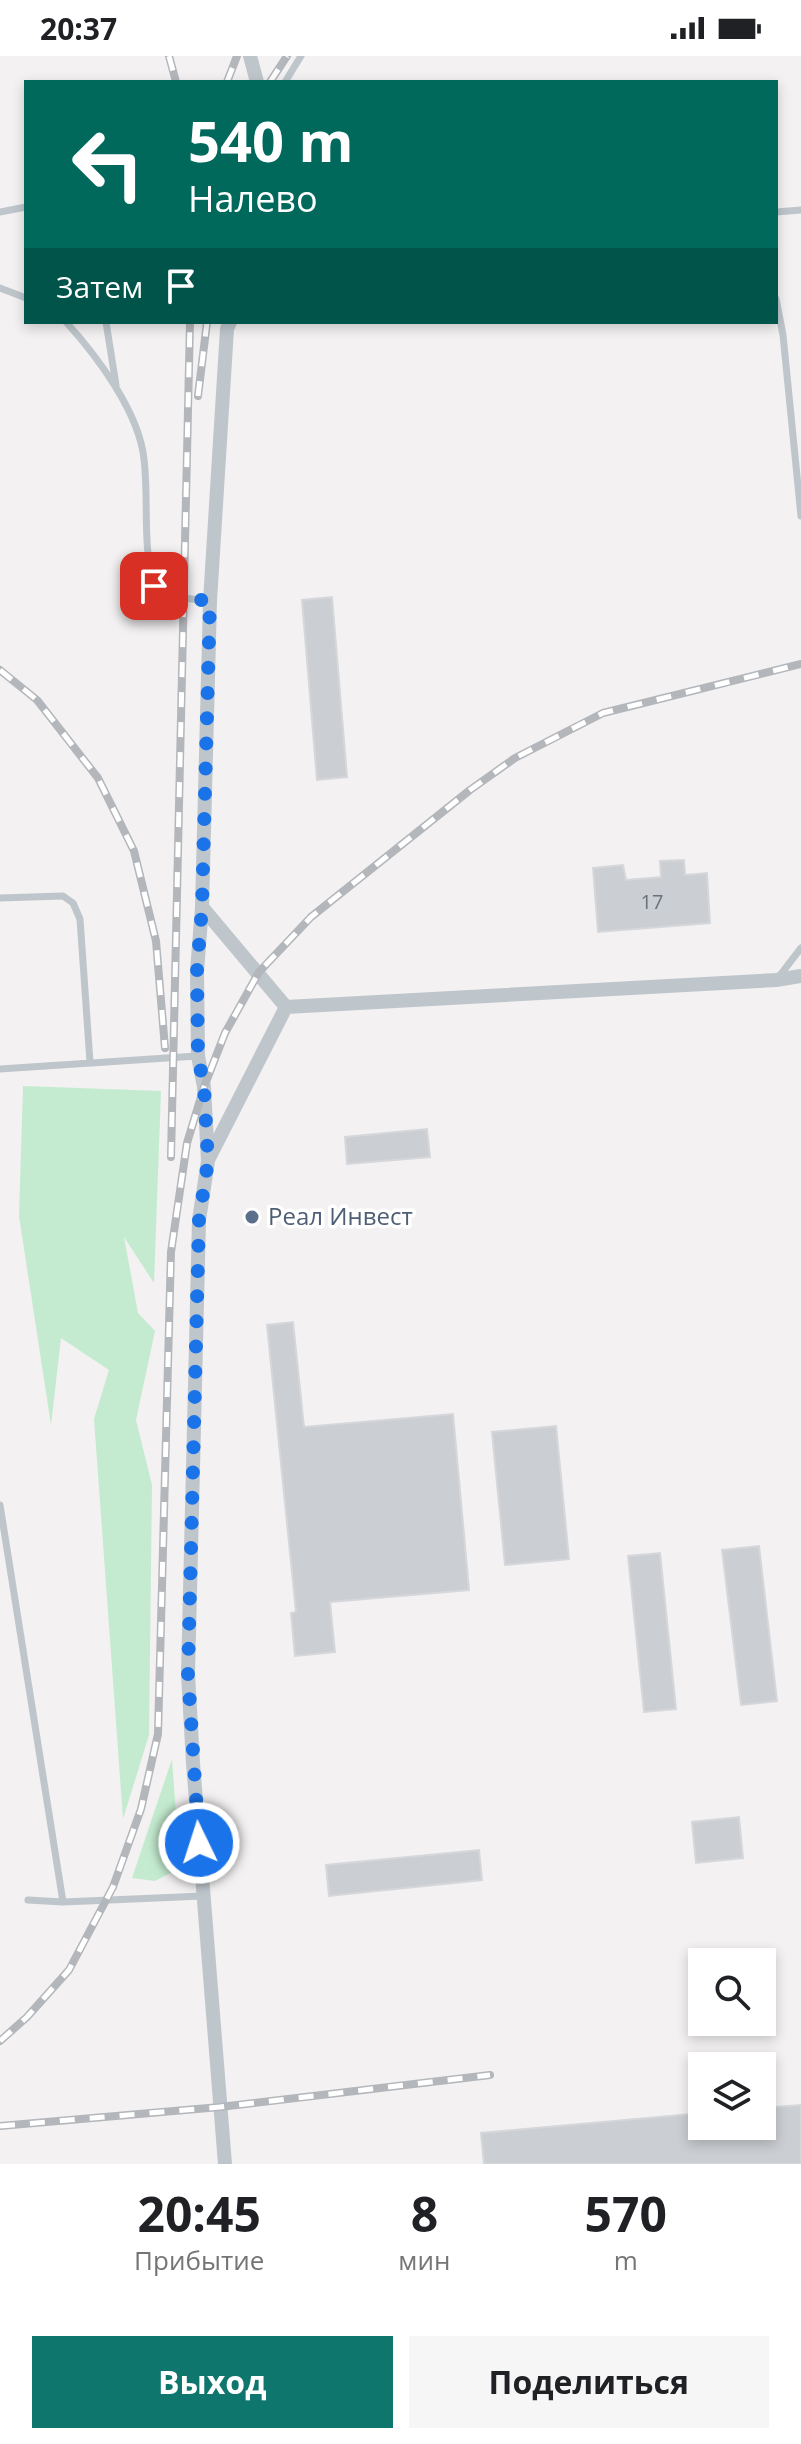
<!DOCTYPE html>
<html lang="ru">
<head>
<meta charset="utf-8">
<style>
	:root { --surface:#fff; --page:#f6f6f6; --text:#202124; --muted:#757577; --accent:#0f766e }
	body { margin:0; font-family:"Open Sans",sans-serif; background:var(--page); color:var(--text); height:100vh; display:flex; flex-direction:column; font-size:30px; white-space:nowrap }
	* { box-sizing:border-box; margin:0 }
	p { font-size:26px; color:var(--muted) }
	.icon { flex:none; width:44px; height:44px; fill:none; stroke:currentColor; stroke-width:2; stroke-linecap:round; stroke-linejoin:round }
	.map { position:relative; height:2108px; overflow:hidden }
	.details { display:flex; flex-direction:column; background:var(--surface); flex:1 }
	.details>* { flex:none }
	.banner { position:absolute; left:24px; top:24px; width:754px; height:244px; border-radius:0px; box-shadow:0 4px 12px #0003; background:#00695c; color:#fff; overflow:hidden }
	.tools { position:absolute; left:688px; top:1892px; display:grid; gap:16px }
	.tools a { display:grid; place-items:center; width:88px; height:88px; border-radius:0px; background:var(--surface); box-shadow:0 4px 12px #0003; font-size:40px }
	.pin { position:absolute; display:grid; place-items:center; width:68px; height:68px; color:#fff; margin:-34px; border-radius:16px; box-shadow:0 4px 12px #0006 }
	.me { position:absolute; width:88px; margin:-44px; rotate:356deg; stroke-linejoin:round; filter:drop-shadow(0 0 6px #0008) }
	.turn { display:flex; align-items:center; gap:28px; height:168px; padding:0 32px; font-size:36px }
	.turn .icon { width:104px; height:104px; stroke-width:2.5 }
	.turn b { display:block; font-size:56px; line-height:68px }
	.then { display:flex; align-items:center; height:76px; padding:0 32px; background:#0003; gap:16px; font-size:30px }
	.eta { display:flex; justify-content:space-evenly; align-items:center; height:136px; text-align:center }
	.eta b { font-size:48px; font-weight:700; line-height:56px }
	.action { display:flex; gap:16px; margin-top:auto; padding:16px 32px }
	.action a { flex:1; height:92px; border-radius:0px; background:var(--accent); color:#fff; font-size:32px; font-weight:700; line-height:92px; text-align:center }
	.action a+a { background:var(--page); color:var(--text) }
	.status { display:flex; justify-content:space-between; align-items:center; height:56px; padding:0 40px; background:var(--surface); direction:ltr }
	.status svg { height:22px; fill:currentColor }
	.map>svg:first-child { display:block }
	.green { fill:#c4ebd0 }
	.building { fill:#cbced2; stroke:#d5d7db; stroke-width:2 }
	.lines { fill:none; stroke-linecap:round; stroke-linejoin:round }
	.service { stroke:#bec6cc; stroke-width:7 }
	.minor { stroke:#bec6cc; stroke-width:14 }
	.rail-casing { stroke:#b3b6ba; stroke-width:8 }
	.rail { stroke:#fff; stroke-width:5; stroke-dasharray:15; stroke-linecap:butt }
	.route { stroke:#1a73e8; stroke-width:14; stroke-dasharray:0 25.2 }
	.service-dot { fill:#5c6f8a; stroke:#fff; stroke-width:3 }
	.labels { text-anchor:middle; stroke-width:7; stroke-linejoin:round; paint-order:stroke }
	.number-label { font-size:20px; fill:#6a737a }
	.service-label { font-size:24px; fill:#4e5e75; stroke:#fff; text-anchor:start }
</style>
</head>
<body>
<div class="status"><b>20:37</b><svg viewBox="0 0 49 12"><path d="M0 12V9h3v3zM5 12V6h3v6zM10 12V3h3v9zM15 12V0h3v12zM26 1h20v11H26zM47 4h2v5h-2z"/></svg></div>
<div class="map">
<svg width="801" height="2108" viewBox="0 0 801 2108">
	<rect width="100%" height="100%" fill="#f3f1f1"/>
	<path class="green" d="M23,1030L161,1035L154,1227L124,1181L138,1257L155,1275L136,1364L152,1429L149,1679L123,1763L94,1363L109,1314L61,1282L51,1369L19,1160Z
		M172,1703L180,1812L155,1825L132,1822Z"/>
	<path class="building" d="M332,541L347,721L317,724L302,544Z
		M684,804L685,819L707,817L710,867L598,876L593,812L623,809L626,824L661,821L660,805Z
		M427,1073L430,1101L347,1108L345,1081Z
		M293,1266L304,1371L453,1358L469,1534L330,1546L335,1596L295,1600L291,1557L296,1556L267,1269Z
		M556,1370L569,1503L505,1509L492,1376Z
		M759,1490L777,1645L741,1649L722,1494Z
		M660,1497L676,1653L644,1656L628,1500Z
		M739,1761L743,1802L696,1807L692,1766Z
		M479,1794L482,1824L329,1840L326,1809Z
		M801,2049V2108H484L481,2077L702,2057V2070H762V2052Z"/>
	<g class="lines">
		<path class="service" d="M285,26L301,0
			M0,156L26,151
			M776,156L801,154
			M0,232L26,242
			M776,243L783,279L801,460
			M66,266C97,300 139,356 144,403C149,445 142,489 154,530L173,541L210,545
			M106,266L116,329
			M0,842L63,840L73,847L80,863L90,1006
			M778,922L801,892
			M0,1013L197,1000
			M0,1449L63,1846
			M28,1844L63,1846L203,1840"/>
		<path class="minor" d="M250,0L257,26
			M202,851L286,951
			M208,1104L286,951L776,924L801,920
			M225,2108L193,1707L188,1618L199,1164L208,1105L204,1031L198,1000L197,915L202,851L210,545L227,273L230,266"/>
		<g class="rail-casing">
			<path id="rail" d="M169,0L176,26
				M227,26L237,0
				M270,26L287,0
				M198,340L207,266
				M0,614L37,644L98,722L134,795L156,885L165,992
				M171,1101L190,266
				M0,1985L27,1961L69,1914L113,1831L141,1753L158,1678L171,1196L187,1087L204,1031L225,977L259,916L311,861L470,734L515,702L603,657L801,608
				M0,2070L220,2051L490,2019"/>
		</g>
		<use href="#rail" class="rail"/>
	</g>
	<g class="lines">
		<path class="route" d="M154,530L173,541L210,545L202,851L197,915L198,1000L204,1031L208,1105L199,1164L188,1618L199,1787"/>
	</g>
	<circle class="service-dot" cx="252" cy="1161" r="8"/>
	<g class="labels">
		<g class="number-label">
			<text x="652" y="853">17</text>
		</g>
		<g class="service-label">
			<text x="268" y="1169">Реал Инвест</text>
		</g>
	</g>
</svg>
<div class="tools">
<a><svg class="icon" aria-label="search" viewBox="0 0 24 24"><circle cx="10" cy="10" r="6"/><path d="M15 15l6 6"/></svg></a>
<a><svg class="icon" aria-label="layers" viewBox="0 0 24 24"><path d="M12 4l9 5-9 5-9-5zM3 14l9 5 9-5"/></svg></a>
</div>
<div class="pin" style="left:154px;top:530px;background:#d93025"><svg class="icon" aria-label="arrive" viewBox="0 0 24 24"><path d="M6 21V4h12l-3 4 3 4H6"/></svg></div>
<svg class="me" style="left:199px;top:1787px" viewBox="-20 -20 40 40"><circle r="17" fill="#1a73e8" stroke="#fff" stroke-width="3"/><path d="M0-11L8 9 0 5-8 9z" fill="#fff"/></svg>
<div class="banner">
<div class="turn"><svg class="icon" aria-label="left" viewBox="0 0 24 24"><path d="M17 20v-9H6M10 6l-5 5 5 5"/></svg><div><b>540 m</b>Налево</div></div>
<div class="then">Затем<svg class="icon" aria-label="arrive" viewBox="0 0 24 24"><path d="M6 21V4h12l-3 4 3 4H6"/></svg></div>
</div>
</div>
<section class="details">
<div class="eta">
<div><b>20:45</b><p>Прибытие</p></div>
<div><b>8</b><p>мин</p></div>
<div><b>570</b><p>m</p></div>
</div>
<div class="action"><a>Выход</a><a>Поделиться</a></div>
</section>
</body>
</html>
